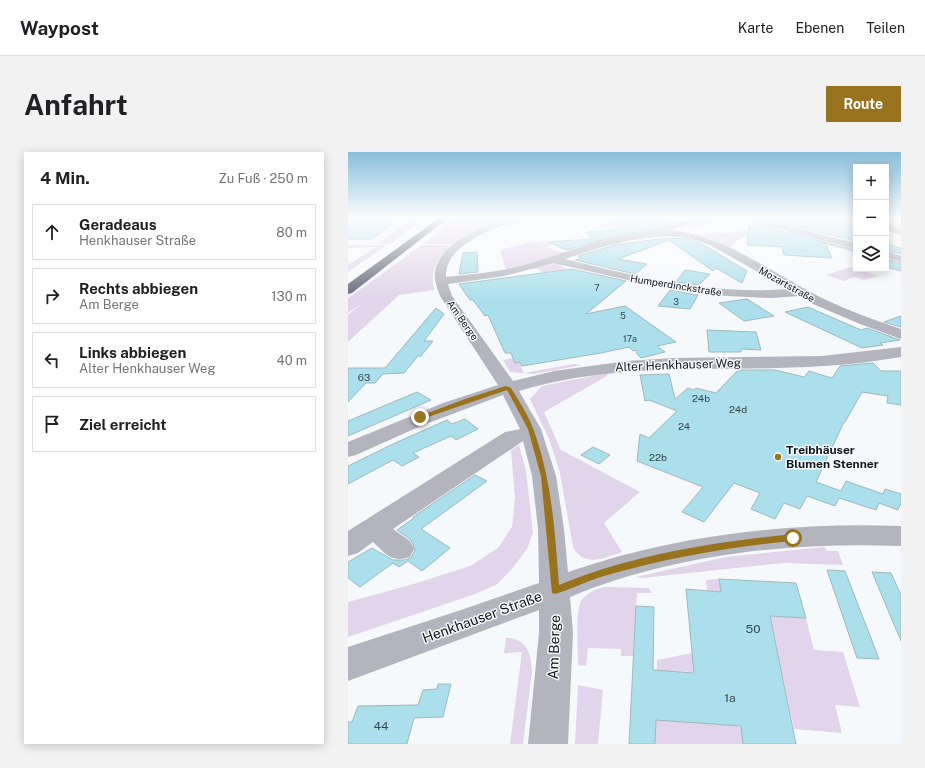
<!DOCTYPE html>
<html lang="de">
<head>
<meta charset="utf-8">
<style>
	:root { --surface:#fff; --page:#f2f2f2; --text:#202124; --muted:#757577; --line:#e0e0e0; --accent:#98721d }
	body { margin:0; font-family:"Public Sans",sans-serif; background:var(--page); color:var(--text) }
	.controls { position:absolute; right:12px; top:12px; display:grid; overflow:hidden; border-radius:0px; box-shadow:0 2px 10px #0003 }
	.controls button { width:36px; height:36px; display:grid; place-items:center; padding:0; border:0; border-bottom:1px solid var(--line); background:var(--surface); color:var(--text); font:20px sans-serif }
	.stop { position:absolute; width:12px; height:12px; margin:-9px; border:3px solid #98721d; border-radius:50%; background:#fff }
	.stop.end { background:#98721d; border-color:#fff; box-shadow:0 1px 4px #0008 }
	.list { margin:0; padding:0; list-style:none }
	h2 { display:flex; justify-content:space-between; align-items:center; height:52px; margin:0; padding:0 16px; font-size:17px }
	h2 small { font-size:13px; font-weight:400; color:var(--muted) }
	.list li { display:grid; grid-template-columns:26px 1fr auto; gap:12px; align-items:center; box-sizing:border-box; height:56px; margin:0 8px 8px; padding:0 8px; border:1px solid var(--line); border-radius:0px }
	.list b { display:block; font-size:15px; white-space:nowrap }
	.list p { margin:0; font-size:13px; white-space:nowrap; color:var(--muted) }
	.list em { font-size:13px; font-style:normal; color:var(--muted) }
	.icon { flex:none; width:22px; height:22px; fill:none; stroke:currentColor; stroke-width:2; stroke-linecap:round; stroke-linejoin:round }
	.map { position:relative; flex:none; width:553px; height:592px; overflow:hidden; border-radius:0px }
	header { display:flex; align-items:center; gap:24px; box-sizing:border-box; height:56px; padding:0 20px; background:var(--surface); border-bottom:1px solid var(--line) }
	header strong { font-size:19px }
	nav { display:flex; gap:22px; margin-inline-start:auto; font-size:14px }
	.intro { display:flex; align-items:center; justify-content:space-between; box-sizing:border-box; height:96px; padding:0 24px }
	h1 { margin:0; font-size:28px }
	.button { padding:10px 18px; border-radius:0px; background:var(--accent); color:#fff; font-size:14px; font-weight:700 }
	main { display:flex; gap:24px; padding:0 24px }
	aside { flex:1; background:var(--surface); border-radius:0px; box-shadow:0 2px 10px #0003 }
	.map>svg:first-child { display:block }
	.green { fill:#e2d4ea }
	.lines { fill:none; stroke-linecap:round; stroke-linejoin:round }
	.stream { fill:#9acec4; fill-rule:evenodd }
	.building { fill:#abdfec; stroke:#a0b8bd }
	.minor { fill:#b3b4bd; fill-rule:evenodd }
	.highway { fill:#646678; fill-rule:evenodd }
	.route { fill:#98721d }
	.poi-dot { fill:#98721d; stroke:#f6f9fc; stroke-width:1.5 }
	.labels { text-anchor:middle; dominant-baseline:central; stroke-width:3; stroke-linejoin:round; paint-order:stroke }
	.far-number-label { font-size:9px; fill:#384950 }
	.far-street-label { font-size:10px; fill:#11171c; stroke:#f6f9fc }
	.number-label { font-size:10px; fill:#384950 }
	.street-label { font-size:12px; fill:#11171c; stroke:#f6f9fc }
	.poi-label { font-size:12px; font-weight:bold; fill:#11171c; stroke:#f6f9fc; text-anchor:start }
	.near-number-label { font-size:12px; fill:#384950 }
	.near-street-label { font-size:14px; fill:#11171c; stroke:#f6f9fc }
</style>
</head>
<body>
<header>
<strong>Waypost</strong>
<nav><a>Karte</a><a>Ebenen</a><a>Teilen</a></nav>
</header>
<div class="intro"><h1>Anfahrt</h1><a class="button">Route</a></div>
<main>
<aside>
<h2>4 Min.<small>Zu Fuß · 250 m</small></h2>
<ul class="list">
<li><svg class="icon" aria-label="ahead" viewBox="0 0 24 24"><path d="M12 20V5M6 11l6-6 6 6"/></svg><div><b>Geradeaus</b><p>Henkhauser Straße</p></div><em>80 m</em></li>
<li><svg class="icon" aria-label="right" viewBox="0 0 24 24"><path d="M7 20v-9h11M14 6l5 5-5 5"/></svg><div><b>Rechts abbiegen</b><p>Am Berge</p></div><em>130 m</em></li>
<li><svg class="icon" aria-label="left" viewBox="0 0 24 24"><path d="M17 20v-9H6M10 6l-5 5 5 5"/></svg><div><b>Links abbiegen</b><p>Alter Henkhauser Weg</p></div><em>40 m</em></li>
<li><svg class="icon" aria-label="arrive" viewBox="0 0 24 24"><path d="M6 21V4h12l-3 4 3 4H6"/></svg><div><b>Ziel erreicht</b></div></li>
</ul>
</aside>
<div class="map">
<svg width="553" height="592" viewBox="0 0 553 592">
	<rect width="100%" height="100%" fill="#f6f9fc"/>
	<path class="green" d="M64 66H76L42 92H30Z
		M106 66H166L129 78 106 92H76Z
		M271 66 323 67C313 81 294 74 279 74L281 76 289 75 301 79 296 80 298 79H277L285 81H291L285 82 249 74 271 68Z
		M359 66C369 66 378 69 388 67L385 66H393L391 70 380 69H363L360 74H348L346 78 340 77V75H329L324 79 314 78 322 73Z
		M413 71 437 76 401 82 388 89 382 97 364 87 350 83 368 80 373 81H382L410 76 414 75Z
		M196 89 206 92 198 95 217 101 158 118 152 98 183 90 187 91Z
		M0 93H39L0 120V113L28 95 0 96Z
		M74 93H99L101 96C88 106 82 121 86 138L51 143 0 190V163L16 150 0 161V146Z
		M208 111 214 112 213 114 218 117 195 121 190 117H182Z
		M502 115 531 124 516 128 507 125 496 129 478 123Z
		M165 206 167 211 172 210 174 214 173 215 176 221 226 212 234 213 186 222 162 220 155 208Z
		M259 221V224L196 260 213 298 292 340 256 371 274 400C257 406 236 416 225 395L212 321 201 287 182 247 194 234Z
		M171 293 178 319 185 381 179 397 163 418 148 433 127 442 0 485V450L69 431 122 414 150 396 164 375 167 346 163 298Z
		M476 395 479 399H490L495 413 435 411 295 426 287 425 378 405Z
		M371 427 374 449 390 523 326 519 323 569 393 574 395 592H307L309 508 344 501 364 502 358 428Z
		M257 435 301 436 304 441H289L285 504H273V497L240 496 238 514 230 513C230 499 227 460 233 449 238 441 248 437 257 435Z
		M422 464 458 466 466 498 495 500 512 555 487 553 494 581 446 577Z
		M158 486C179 485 184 504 184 520L175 592H162L174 500 156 501Z
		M230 533 255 538 250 592H227Z"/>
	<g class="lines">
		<path class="stream" d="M538 68 553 73V75L538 70Z"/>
	</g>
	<path class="building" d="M0 66H53L24 87H0Z
		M268 66H308L318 71 314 72 313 75 314 77 280 81 218 98 200 90 244 87 238 80 283 77Z
		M413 66H501V72H508V89Z
		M401 71 508 98V100L477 91 484 106 436 103 434 95 399 93Z
		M318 86 340 87 354 92 399 119 394 131 368 116 365 119 321 88 270 107 299 112 287 122 227 108 234 106 230 104 267 93Z
		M538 92 553 96V102L538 98Z
		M129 100 130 120 111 122 115 101Z
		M538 107 553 111V119L538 115Z
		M224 117 278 129 238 162 277 154 328 190 309 194 317 200 293 206 289 202 288 198 285 199 281 195 253 201 174 214 172 210 167 211 163 201H157L140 163 137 164 125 148H122L111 132Z
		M337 118 362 122 351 133 328 130Z
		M322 138 343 142 350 143 342 157 310 154Z
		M399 147 426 164 396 169 371 151Z
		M460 155 513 178 519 176 552 188 532 191 535 193 514 196 437 160Z
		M88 156 96 162 76 189H85L73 204H70L56 221 35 222 27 231H18L0 250V216H37Z
		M553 164V175L536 170Z
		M359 178 408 180 413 198 393 197V200H361Z
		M525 211 533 219H553V253L539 251 540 244 514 240 497 270H496L468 330 493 339 498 329 535 342 537 337 553 342V351L550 358 531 351 528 358 491 346 487 354 459 344 452 357 436 351 427 367 403 357 412 341 386 331 356 370 334 360 355 335 289 309 292 282 301 286 329 259 301 248 297 249 292 223 321 222 327 247 340 236 346 238 348 236 368 241 390 218H427L456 225 461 219 484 226 492 214Z
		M69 240 83 248 0 284V269Z
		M117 267 130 277 108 288 103 284 65 301 71 305 54 314 45 308 0 332V314L47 291 99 268 104 272Z
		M245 295 262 303 251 312 233 303Z
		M127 323 139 329 73 377 102 396 74 419 60 409 51 415 45 411 12 435 0 426V410L24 396 34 402H35L45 408H56L63 406 67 398 63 388 49 378 66 366 65 365Z
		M479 418 497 419 531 507 509 506Z
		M524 420 543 421 553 443V489Z
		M371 427 448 431 458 466 422 464 448 592H395L393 574 308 568 307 592H281L288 454 306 455 305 518 346 521 338 437 373 440Z
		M90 532H103L95 565 66 566 59 592H0V570H4L10 554 70 553 75 538 89 537Z"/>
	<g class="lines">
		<path class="minor" d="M165 66H177C172 71 161 72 154 74 132 82 97 97 98 125 124 122 151 120 176 113 222 100 268 79 317 78 368 78 428 123 474 146 499 158 526 168 553 177V187L512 172 465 152 452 144 423 146 360 143 297 132 206 111 156 124 100 132 104 144 165 229 206 219 279 209 325 206 474 204 553 195V205C527 209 501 213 475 214 372 221 271 209 171 239L193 277 208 324 216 377 220 420C327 383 440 370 553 374V394C442 390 326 402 222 445L225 481 220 592H180L191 481V458L0 529V495L116 457 191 431 190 377 184 324 175 289 45 377 62 389 66 397 62 405C43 411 38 402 25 390L10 401 0 404V379L157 280 172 277 155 243 75 273 8 303 0 305V290L95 251 150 233 92 144C89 136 86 128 87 120 91 89 140 72 165 66ZM318 84 340 86 362 93 440 137C364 143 290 125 217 107 251 95 283 86 318 84Z
			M348 66H361L360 68 318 78 314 75 315 73Z
			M395 66H408L508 91V97L396 68Z
			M538 72 553 77V83L538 78Z
			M538 99 553 104V110L538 105Z"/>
		<path class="highway" d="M91 66H100L4 141 0 142V132Z"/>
	</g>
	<linearGradient id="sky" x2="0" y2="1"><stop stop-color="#89beda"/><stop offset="0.44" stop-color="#fbfcfe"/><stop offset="1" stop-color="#fbfcfe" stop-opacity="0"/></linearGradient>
	<rect width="553" height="149" fill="url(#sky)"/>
	<path class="route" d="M158 234 163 236C171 249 181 264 186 279 204 329 207 380 211 433 285 402 367 390 445 382L449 386 445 389C381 395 318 406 256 424 239 429 224 437 207 442L204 441 193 324 180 277 159 238 74 267 69 265 120 246Z"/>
	<circle class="poi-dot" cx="430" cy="305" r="4"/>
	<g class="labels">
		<g class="far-number-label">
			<text x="249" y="135">7</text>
			<text x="328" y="149">3</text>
			<text x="275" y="163">5</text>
			<text x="282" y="186">17a</text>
		</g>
		<g class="far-street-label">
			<text transform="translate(439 132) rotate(29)">Mozartstraße</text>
			<text transform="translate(328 133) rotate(9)">Humperdinckstraße</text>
			<text transform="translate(115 168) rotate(55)">Am Berge</text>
		</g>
		<g class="number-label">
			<text x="16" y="225">63</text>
			<text x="353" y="246">24b</text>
			<text x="390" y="257">24d</text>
			<text x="336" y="274">24</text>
			<text x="310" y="305">22b</text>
		</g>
		<g class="street-label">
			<text transform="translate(330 213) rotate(-2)">Alter Henkhauser Weg</text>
		</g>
		<g class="poi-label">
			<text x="438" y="298">Treibhäuser<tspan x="438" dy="14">Blumen Stenner</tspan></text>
		</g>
		<g class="near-number-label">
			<text x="405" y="477">50</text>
			<text x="382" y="546">1a</text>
			<text x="33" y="574">44</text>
		</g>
		<g class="near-street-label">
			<text transform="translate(134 465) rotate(-20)">Henkhauser Straße</text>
			<text transform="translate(206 495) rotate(-88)">Am Berge</text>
		</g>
	</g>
</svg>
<div class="controls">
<button>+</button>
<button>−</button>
<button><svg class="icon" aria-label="layers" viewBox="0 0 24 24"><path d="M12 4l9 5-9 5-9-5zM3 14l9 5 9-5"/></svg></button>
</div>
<div class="stop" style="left:445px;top:386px"></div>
<div class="stop end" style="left:72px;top:265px"></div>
</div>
</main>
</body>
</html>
